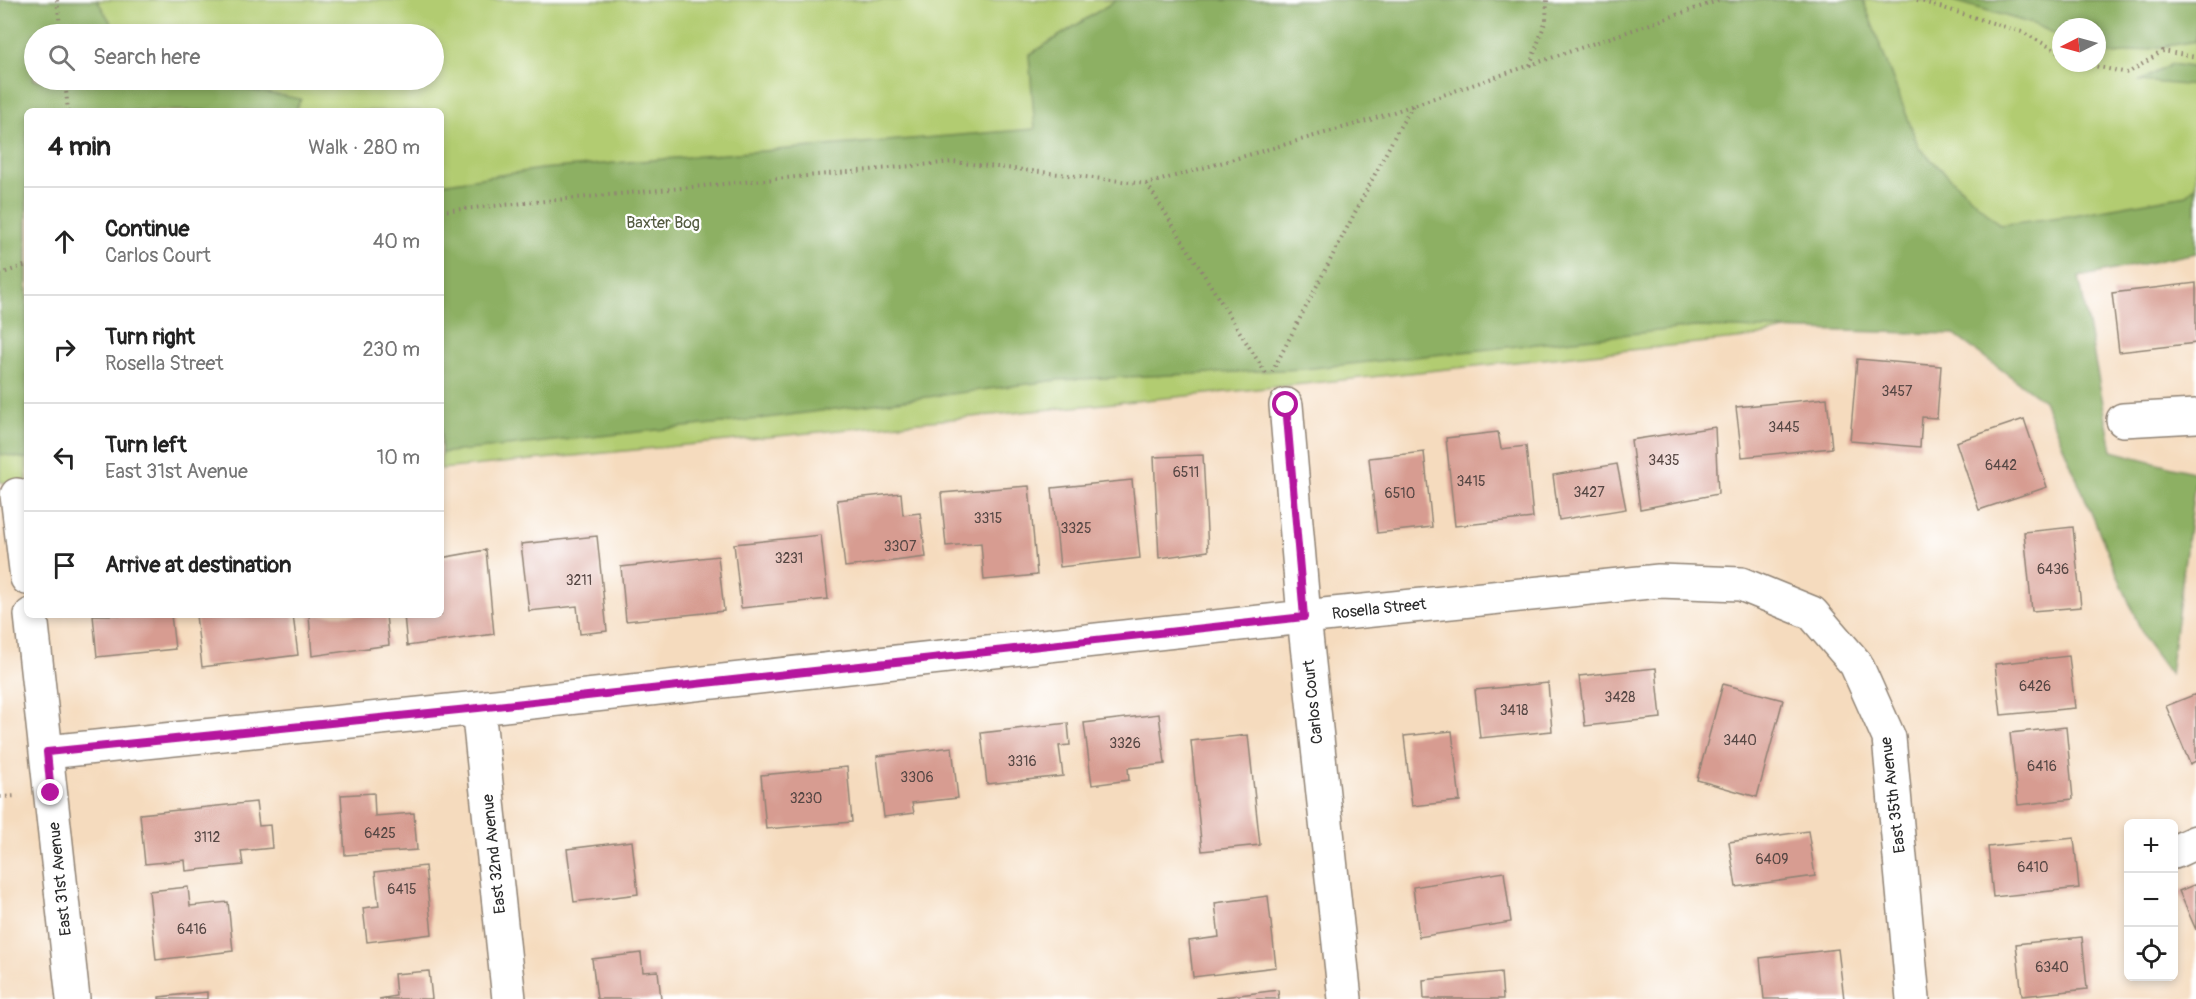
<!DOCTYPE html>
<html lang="en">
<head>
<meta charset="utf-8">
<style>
	:root { --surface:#fff; --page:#f6f6f6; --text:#222; --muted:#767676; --line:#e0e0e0 }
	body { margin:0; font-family:Pangolin,sans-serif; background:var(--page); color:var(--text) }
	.controls { position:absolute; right:18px; bottom:18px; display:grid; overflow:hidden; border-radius:9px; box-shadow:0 3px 9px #0003 }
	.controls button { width:54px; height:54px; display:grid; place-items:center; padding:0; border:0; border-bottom:2px solid var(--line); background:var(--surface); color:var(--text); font:30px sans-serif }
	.compass { position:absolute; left:2052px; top:18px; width:54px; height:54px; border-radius:50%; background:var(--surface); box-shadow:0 3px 9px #0003; rotate:264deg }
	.stop { position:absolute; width:18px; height:18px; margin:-14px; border:4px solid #b5179e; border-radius:50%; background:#fff }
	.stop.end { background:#b5179e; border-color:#fff; box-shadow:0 2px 6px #0008 }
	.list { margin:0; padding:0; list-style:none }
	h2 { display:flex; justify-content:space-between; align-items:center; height:78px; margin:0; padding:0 24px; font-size:26px }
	h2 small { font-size:20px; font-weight:400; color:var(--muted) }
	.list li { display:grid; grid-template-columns:39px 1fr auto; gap:18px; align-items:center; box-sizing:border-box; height:108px; padding:0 24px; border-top:2px solid var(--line) }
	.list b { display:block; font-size:22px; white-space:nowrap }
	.list p { margin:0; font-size:20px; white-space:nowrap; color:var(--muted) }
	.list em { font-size:20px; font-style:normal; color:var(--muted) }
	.icon { flex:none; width:33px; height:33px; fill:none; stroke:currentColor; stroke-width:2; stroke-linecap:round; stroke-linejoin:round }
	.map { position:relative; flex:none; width:2196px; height:999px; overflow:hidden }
	.search { position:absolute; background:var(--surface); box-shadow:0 3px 9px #0003; left:24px; top:24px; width:420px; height:66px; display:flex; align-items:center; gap:15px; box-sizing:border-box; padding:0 21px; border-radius:33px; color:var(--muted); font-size:22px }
	.panel { position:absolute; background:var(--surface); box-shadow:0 3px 9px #0003; left:24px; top:108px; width:420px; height:510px; border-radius:9px }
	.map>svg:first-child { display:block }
	.green { fill:#b2cc71; stroke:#6e7c4e; stroke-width:1.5; fill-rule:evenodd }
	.forest { fill:#8db063; stroke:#5c6e47; stroke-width:1.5 }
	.building { fill:#d79c91 }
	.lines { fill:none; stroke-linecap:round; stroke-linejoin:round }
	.minor-casing { stroke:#908374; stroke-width:36 }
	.path { stroke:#908374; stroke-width:4; stroke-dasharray:1.5 4.5; stroke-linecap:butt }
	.minor { stroke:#fff; stroke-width:33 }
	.route { stroke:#b5179e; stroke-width:8 }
	.labels { text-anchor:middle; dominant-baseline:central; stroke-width:4.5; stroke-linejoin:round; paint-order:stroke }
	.number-label { font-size:14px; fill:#564744 }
	.park-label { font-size:16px; fill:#545b40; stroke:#fff }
	.street-label { font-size:16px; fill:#2b2b2b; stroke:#fff }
</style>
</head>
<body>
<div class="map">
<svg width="2196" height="999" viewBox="0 0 2196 999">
	<rect width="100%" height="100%" fill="#fff"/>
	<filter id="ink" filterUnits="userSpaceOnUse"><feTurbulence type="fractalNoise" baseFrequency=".0167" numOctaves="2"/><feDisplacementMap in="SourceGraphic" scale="12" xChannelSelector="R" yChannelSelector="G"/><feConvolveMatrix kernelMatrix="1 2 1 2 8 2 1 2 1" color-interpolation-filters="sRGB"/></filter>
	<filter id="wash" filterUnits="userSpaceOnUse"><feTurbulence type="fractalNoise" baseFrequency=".008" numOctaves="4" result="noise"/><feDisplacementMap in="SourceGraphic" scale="24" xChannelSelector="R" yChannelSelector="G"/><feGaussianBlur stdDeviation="1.35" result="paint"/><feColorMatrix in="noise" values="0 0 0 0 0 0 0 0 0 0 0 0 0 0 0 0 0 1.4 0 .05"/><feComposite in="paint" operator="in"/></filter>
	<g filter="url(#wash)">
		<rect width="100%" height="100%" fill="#f5dbbe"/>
		<path class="green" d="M0 0H2196V230L2001 280 1755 337 1237 391 441 469V111H27V485L0 482ZM2061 27H2097V63H2061ZM34 34H434V80H34Z"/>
		<path class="forest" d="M0 0H97L118 34H34V80H192L301 99 295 111H27V459L0 454Z
			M1116 0H1863L1919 148 2000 225 2068 216 2186 195 2196 186V253L2079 277 2112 451 2196 473 2170 674 2145 640 2044 401 1953 334 1695 327 1304 369 1058 380 759 419 441 453V184L541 169 1035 129 1029 55Z
			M1951 0H2196V41L2126 53 2099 55H2097V27H2061V37L2036 25Z
			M2172 64 2196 68V86L2140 81Z"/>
		<g id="blocks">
			<path class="building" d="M2196 283V343L2119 352 2112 293Z
				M1857 359 1941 366 1937 418 1922 417 1920 447 1850 441Z
				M1827 398 1832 448 1742 457 1736 407Z
				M2024 419 2047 487 1979 510 1956 442Z
				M1715 427 1718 494 1640 509 1631 440Z
				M1498 432 1501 449 1526 446 1533 518 1455 526 1446 438Z
				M1424 452 1432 527 1377 533 1369 458Z
				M1203 455 1208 551 1159 558 1154 457Z
				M1617 464 1626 509 1559 520 1553 475Z
				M1132 480 1140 558 1060 567 1052 488Z
				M1029 486 1037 575 984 580 981 543 946 546 941 493Z
				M901 493 903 515 920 513 926 557 845 567 837 500Z
				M2073 527 2081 607 2032 611 2024 532Z
				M821 535 828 599 741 608 734 544Z
				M597 536 607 631 580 634 577 606 529 611 521 544Z
				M486 550 494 634 407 646 404 615H441V558Z
				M718 556 724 611 626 621 621 567Z
				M93 615H171L175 649 97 657Z
				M196 615H293L298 655 202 667Z
				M309 615H386L389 645 312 656Z
				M2069 656 2075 708 2001 715 1995 664Z
				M1656 668 1661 718 1585 726 1579 676Z
				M1548 683 1552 731 1480 738 1475 690Z
				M1723 684 1783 700 1757 797 1697 780Z
				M2196 694V761L2190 764 2166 706Z
				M1159 714 1165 764 1128 768 1129 780 1092 785 1084 723Z
				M1068 723 1070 745 1059 746 1063 776 987 784 981 733Z
				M2066 727 2073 799 2018 805 2010 733Z
				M1452 731 1460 801 1412 806 1404 736Z
				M1248 735 1260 845 1202 851 1191 741Z
				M952 747 958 798 912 803 914 813 884 817 877 756Z
				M847 767 852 822 766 829 761 775Z
				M374 793 375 816 414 813 417 850 345 855 341 795Z
				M256 802 259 826 270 825 272 848 241 851 243 865 186 871 185 860 145 864 140 814Z
				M1808 831 1815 876 1736 887 1729 842Z
				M2074 838 2079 888 1993 897 1988 847Z
				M632 841 638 894 574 902 567 849Z
				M425 866 432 934 367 942 363 908 379 906 375 872Z
				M1504 872 1511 922 1419 937 1413 887Z
				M2196 884V930L2179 891Z
				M188 887 190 906 228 902 233 951 156 960 149 891Z
				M1268 896 1276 967 1193 977 1189 941 1219 937 1215 903Z
				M2082 937 2087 989 2022 996 2016 944Z
				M1838 949 1844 999H1764L1760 958Z
				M641 953 643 972 658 971 661 999H597L592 959Z
				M429 971 432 999H379L396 996 394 974Z
				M1501 972 1503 999H1424L1423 980Z
				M1278 990 1279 999H1216V998Z
				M207 992V999H159V997Z"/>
		</g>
	</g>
	<g filter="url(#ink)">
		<use href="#blocks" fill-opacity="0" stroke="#908374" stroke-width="1.5"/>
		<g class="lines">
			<g class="minor-casing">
				<path id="minor" d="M1286 405 1304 617 1345 999
					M2123 420 2196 416
					M17 495 27 578
					M31 615 73 999
					M478 708 509 999
					M47 752 478 708 1304 617 1659 581 1741 584 1812 613 1856 664 1889 738 1913 999
					M2174 852 2196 842"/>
			</g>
			<path class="path" d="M57 0 61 34
				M1917 0 2022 32 2061 53
				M2079 63 2128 73 2163 51 2196 57
				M1530 65 1546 20 1547 0
				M65 80 68 111
				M1147 184 1268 377
				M441 211 953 162 1147 184 1370 120 1720 0
				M0 274 27 265
				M1272 372 1399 128 1413 106
				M0 797 18 796"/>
			<use href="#minor" class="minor"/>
		</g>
	</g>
	<g class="lines" filter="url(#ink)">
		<path class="route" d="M51 793 47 752 478 708 1304 617 1286 405"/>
	</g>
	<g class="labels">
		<g class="number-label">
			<text x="1897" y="391">3457</text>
			<text x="1784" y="427">3445</text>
			<text x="1664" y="460">3435</text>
			<text x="2001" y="465">6442</text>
			<text x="1186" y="472">6511</text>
			<text x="1471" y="481">3415</text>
			<text x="1589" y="492">3427</text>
			<text x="1400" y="493">6510</text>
			<text x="988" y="518">3315</text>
			<text x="1076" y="528">3325</text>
			<text x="900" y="546">3307</text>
			<text x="789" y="558">3231</text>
			<text x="2053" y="569">6436</text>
			<text x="579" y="580">3211</text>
			<text x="2035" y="686">6426</text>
			<text x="1620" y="697">3428</text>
			<text x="1514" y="710">3418</text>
			<text x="1740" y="740">3440</text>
			<text x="1125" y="743">3326</text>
			<text x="1022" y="761">3316</text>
			<text x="2042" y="766">6416</text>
			<text x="917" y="777">3306</text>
			<text x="806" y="798">3230</text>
			<text x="380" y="833">6425</text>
			<text x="207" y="837">3112</text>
			<text x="1772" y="859">6409</text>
			<text x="2033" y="867">6410</text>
			<text x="402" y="889">6415</text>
			<text x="192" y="929">6416</text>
			<text x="2052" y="967">6340</text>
		</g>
		<g class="park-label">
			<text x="663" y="223">Baxter Bog</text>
		</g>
		<g class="street-label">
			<text transform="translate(1379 609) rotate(-6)">Rosella Street</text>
			<text transform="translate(1313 702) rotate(-96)">Carlos Court</text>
			<text transform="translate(1893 795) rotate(-97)">East 35th Avenue</text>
			<text transform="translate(494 854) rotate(-96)">East 32nd Avenue</text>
			<text transform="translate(60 879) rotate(-96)">East 31st Avenue</text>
		</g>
	</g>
</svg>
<div class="controls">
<button>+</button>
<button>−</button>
<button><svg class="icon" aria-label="locate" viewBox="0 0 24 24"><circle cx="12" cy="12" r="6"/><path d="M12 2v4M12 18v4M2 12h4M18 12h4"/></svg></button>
</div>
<svg class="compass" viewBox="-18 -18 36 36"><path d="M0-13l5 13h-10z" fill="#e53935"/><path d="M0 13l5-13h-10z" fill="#767676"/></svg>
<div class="stop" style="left:1286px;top:405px"></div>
<div class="stop end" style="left:51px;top:793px"></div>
<div class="search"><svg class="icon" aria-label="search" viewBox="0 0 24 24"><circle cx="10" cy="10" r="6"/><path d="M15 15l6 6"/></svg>Search here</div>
<section class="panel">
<h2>4 min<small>Walk · 280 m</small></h2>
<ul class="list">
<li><svg class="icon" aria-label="ahead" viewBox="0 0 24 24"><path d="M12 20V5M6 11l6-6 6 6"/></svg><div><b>Continue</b><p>Carlos Court</p></div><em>40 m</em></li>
<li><svg class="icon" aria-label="right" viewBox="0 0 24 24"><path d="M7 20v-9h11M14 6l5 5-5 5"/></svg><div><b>Turn right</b><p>Rosella Street</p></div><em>230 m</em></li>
<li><svg class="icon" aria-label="left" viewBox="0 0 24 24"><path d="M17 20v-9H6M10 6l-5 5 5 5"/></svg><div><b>Turn left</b><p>East 31st Avenue</p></div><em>10 m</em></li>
<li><svg class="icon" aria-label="arrive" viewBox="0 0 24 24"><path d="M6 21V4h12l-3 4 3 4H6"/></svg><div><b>Arrive at destination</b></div></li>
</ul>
</section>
</div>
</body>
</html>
